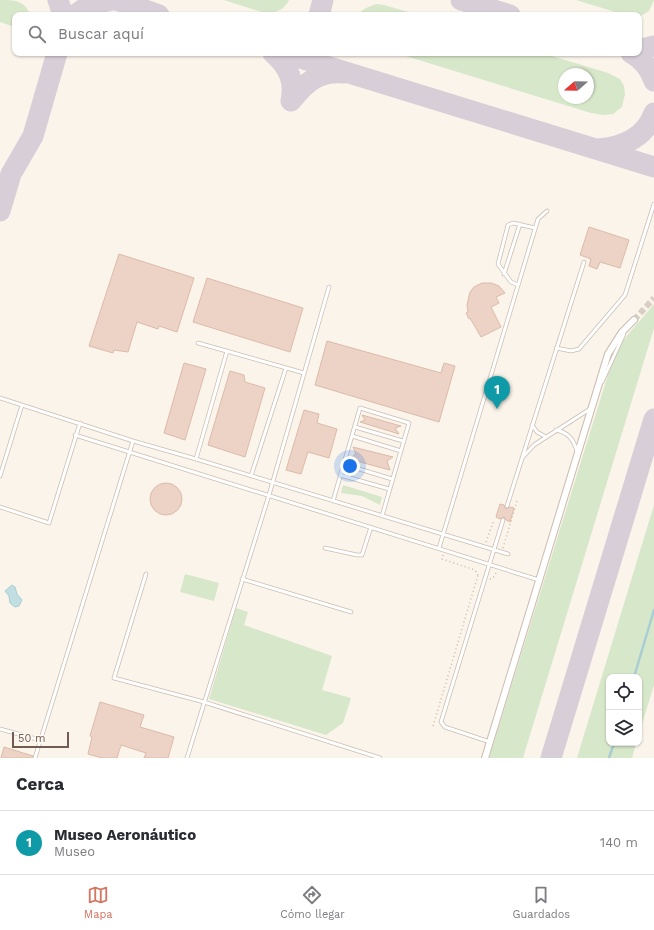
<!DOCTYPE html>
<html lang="es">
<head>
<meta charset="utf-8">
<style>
	:root { --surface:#fff; --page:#f2f2f3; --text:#2b2b33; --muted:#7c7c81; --line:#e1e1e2; --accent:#d5745f }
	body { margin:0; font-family:"Work Sans",sans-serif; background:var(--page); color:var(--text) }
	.controls { position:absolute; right:12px; bottom:12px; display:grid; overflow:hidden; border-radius:8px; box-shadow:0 1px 3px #0004 }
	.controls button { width:36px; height:36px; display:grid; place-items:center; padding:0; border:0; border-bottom:1px solid var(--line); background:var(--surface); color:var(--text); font:20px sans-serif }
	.compass { position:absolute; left:558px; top:68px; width:36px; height:36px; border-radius:50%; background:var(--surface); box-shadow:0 1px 3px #0004; rotate:250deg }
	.scale { position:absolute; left:12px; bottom:10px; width:57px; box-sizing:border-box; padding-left:4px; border:2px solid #725b50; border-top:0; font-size:11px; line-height:14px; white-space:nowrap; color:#725b50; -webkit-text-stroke:3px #fdf8f1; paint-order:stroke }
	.you { position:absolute; left:350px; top:466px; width:14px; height:14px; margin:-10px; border:3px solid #fff; border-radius:50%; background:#1a73e8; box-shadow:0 0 0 6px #1a73e833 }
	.badge { display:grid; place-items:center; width:26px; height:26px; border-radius:50%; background:var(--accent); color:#fff; font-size:13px; font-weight:700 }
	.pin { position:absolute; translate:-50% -33px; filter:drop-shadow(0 1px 2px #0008) }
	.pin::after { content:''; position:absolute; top:21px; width:14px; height:12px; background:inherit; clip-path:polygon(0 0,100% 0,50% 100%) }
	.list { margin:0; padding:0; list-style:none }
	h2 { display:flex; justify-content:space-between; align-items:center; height:52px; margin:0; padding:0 16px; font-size:17px }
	h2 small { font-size:13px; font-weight:400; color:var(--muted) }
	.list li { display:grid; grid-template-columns:26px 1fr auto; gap:12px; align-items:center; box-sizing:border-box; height:64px; padding:0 16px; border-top:1px solid var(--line) }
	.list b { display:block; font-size:15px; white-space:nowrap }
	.list p { margin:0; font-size:13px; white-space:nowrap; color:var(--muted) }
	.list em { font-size:13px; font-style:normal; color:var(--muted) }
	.icon { flex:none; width:22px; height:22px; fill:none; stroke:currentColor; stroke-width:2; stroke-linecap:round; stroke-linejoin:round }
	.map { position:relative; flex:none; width:654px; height:758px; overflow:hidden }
	.search { position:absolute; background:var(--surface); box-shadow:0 1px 3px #0004; left:12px; right:12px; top:12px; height:44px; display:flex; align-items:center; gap:10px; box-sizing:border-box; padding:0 14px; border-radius:8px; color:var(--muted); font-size:15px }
	.sheet { height:116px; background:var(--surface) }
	nav { display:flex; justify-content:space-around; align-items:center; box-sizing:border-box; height:56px; border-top:1px solid var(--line); background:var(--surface); font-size:11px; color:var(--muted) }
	nav a { display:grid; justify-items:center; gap:2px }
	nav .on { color:var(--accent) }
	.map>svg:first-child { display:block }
	.green { fill:#d7e7ca; fill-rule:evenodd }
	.water { fill:#c1dfe2; stroke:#a8ced3 }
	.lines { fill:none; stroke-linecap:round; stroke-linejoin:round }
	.stream { stroke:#a8ced3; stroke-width:2.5 }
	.taxiway { stroke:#d8ced7; stroke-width:21 }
	.building { fill:#edd3c5; stroke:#ddbaa8 }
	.street-tunnel { stroke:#d8cec4; stroke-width:6; stroke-dasharray:6 3; stroke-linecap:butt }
	.lane-casing { stroke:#ccbcb1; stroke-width:4.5 }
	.street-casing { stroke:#ccbcb1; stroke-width:8 }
	.path { stroke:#d2b7a8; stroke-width:1.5; stroke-dasharray:1 3; stroke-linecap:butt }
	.lane { stroke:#fff; stroke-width:3 }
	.street { stroke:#fff; stroke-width:6 }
</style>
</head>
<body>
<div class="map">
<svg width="654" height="758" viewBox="0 0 654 758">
	<rect width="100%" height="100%" fill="#faf4ea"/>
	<path class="green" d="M0 0C14 0 25 0 30 15H15V27L0 22Z
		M224 0H289C284 10 276 13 265 13Z
		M576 0H654L649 11 639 17V15H625Z
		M376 4 384 5 418 15H358L364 9Z
		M396 53H542L608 73 620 79 624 86 625 94 622 107 613 114 603 115 591 113ZM564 74H588V98H564Z
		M654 304V328L523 758H489L615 352C627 334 641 320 654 304Z
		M343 485 382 497 380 505 362 496 341 493Z
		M654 505V685L639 734V677H609V743H636L632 758H577Z
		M185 574 219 583 214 601 180 592Z
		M236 608 248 612 244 625 332 656 322 690 351 698 343 723 326 735 209 699Z"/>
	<path class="water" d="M12 585 15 587 17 594 22 600 19 606 15 607 10 603 9 596 5 591Z"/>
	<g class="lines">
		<path class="stream" d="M634 677 654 610
			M609 758 614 743"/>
		<path class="taxiway" d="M58 0 63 15
			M117 0 159 15
			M461 0 510 15
			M75 15 89 5 112 0
			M319 15 323 0
			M639 50 654 46
			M273 53C289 67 295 81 291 101
			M284 53 654 167
			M631 53C643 59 650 69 654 81
			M291 101C306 82 318 71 344 73
			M598 149C623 147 645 138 654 113
			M0 211 11 174 33 136 57 53
			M551 758 654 419"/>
	</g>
	<path class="building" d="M589 227 629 240 620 268 600 262 597 269 589 266 591 259 580 255Z
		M119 254 194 278 177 332 159 326 158 329 137 322 128 352 114 350 113 353 89 346Z
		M207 278 303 308 290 352 193 322Z
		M482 283H491L499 286 505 293 496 297 499 303 491 307 501 327 481 337 470 318 469 319 466 313 468 312 467 305 470 292 474 287Z
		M327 341 441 373 444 363 455 366 439 422 315 385Z
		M184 363 206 369 185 440 164 433Z
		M230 371 244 375 245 382 265 388 245 457 208 445Z
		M304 410 319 414 317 423 337 429 329 458 308 452 301 474 286 470Z
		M362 415 401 426 395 428 399 434 360 422 365 420Z
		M353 447 393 457 387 461 390 470 349 459 356 454Z
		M150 499a16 16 0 1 1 32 0a16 16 0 1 1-32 0Z
		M500 504 504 505 506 509 510 507 514 508 510 522 506 520 504 517 500 519 496 517Z
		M100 702 144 715 140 727 174 737 168 758H144L146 753 121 745 117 758H102L88 754 92 737 90 736Z
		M4 747 33 756 32 758H1Z"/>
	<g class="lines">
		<path class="street-tunnel" d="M634 320 654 298"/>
		<g class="lane-casing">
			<path id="lane" d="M504 274 520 224
				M518 285 511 282 498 264 508 225 513 223 535 228
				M198 343 304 373
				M556 348 571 351 579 349 625 295 654 204
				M602 382 624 334
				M0 398 133 441 196 459 508 554
				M532 425 537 432 546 437
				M355 427 403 441
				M556 430C569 433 573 439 577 451
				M75 435 539 580
				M352 436 401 451
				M522 458 534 445 590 409
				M196 459 227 351
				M343 464 392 479
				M340 475 389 489
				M0 476 22 405
				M251 476 286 368
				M333 501 360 408 409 423 382 516
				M507 506 584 262
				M0 507 49 523 80 423
				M325 548 357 555H362L371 527
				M439 548 538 219 547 211
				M146 574 114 678 204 702 380 758
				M242 579 351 612
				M0 729 40 740
				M490 742 445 727 441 722 503 520
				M35 758 133 441
				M187 758 269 495 329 287"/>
		</g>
		<g class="street-casing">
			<path id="street" d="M485 758 608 354 622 332 634 320"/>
		</g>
		<path class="path" d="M486 542 494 520
			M503 548 517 501
			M443 555 442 559 475 570 478 575
			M490 579 493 578 496 573
			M433 726 478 575 480 576"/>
		<use href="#lane" class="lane"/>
		<use href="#street" class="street"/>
	</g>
</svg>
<div class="controls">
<button><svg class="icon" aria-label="locate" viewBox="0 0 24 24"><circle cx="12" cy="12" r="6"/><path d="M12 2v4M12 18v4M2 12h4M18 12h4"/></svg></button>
<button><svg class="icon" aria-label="layers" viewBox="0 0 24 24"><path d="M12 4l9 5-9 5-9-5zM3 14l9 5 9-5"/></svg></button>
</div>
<svg class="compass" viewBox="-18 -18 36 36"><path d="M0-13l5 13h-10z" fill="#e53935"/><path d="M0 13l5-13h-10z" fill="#7c7c81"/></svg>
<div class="scale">50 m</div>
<div class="you"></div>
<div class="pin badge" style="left:497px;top:409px;background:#0f9aa8">1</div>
<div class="search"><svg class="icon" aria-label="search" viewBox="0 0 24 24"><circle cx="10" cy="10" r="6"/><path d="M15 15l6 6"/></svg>Buscar aquí</div>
</div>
<section class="sheet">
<h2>Cerca<small></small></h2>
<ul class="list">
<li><span class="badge" style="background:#0f9aa8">1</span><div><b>Museo Aeronáutico</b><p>Museo</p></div><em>140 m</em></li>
</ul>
</section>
<nav>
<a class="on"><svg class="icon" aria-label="map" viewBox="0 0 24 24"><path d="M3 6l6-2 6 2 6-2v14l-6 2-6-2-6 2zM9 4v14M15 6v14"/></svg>Mapa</a>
<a><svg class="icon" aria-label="directions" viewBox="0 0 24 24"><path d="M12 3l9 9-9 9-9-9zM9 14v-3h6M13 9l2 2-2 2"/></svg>Cómo llegar</a>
<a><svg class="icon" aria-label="saved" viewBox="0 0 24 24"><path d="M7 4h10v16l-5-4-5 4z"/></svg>Guardados</a>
</nav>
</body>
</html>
